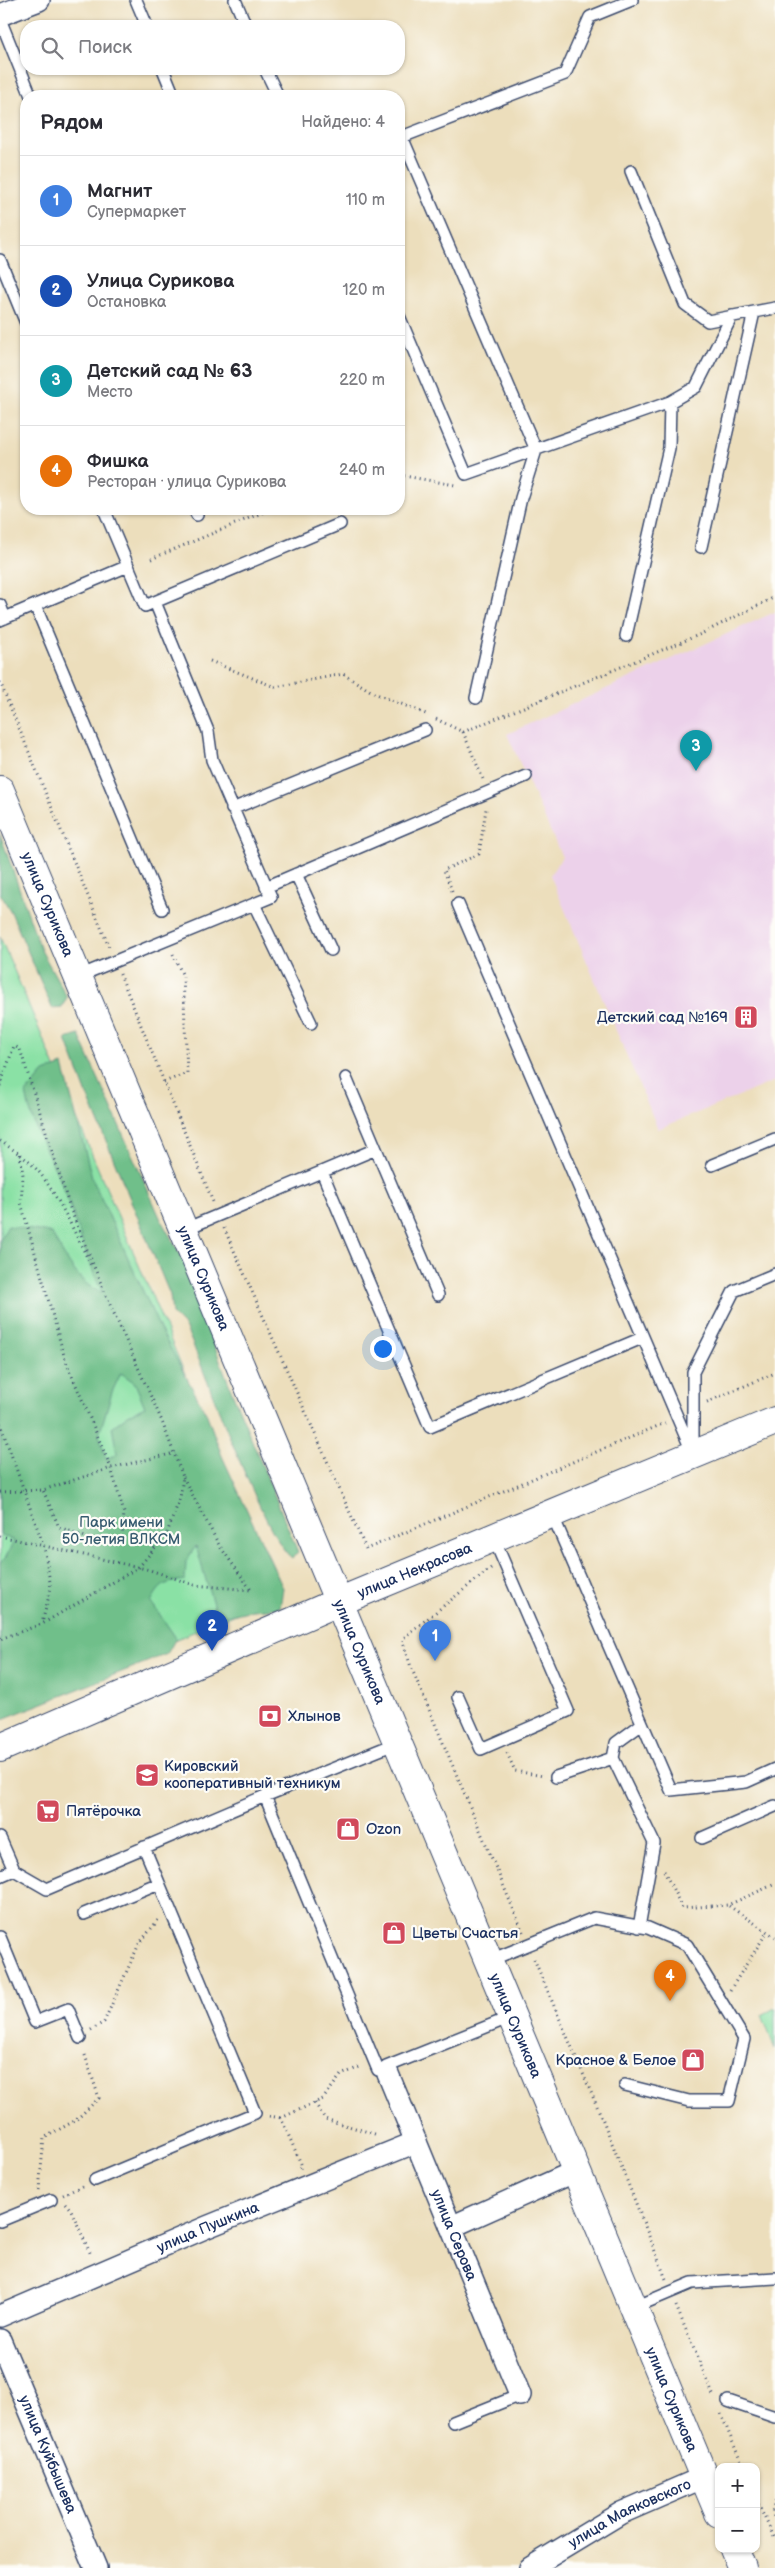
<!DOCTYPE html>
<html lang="ru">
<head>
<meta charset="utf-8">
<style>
	:root { --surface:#fff; --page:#f7f7f7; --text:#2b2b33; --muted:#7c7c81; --line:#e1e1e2; --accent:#b45309 }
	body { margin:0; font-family:"Balsamiq Sans",sans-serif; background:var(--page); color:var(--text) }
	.controls { position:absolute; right:15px; bottom:15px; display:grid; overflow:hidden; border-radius:10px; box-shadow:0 1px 4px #0004 }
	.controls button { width:45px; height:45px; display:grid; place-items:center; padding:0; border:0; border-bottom:1px solid var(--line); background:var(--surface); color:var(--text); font:25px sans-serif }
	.you { position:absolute; left:382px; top:1348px; width:18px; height:18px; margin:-12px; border:4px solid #fff; border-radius:50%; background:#1a73e8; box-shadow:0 0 0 8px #1a73e833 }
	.badge { display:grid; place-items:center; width:32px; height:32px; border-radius:50%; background:var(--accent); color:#fff; font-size:16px; font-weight:700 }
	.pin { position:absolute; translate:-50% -41px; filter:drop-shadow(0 1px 2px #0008) }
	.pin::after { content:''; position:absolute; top:26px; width:18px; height:15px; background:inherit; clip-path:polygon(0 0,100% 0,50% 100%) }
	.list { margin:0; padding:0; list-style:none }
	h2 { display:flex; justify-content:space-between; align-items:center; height:65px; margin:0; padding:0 20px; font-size:21px }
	h2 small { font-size:16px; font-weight:400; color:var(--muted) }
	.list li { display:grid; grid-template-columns:32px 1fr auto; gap:15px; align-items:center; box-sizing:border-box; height:90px; padding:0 20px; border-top:1px solid var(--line) }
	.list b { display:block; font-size:19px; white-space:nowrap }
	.list p { margin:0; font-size:16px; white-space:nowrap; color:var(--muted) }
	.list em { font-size:16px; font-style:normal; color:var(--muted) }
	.icon { flex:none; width:28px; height:28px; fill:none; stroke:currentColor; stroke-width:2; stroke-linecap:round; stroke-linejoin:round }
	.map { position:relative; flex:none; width:775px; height:2568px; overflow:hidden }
	.search { position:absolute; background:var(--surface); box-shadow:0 1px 4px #0004; left:20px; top:20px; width:385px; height:55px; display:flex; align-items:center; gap:12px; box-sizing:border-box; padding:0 18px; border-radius:20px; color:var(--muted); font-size:19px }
	.panel { position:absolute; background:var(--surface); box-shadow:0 1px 4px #0004; left:20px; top:90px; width:385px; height:425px; border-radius:20px }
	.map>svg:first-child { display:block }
	.built { fill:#ecd1ea }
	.green { fill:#8ae1a5; stroke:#528882 }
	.forest { fill:#6fbf8a; stroke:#457774; fill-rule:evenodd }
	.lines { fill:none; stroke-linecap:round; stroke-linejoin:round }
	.service-casing { stroke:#3a496c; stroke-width:14 }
	.minor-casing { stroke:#3a496c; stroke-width:24 }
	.tertiary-casing { stroke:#3a496c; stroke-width:30 }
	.path { stroke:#3a496c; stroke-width:3; stroke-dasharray:1 4; stroke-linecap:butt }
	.service { stroke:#fff; stroke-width:11 }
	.minor { stroke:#fff; stroke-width:21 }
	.tertiary { stroke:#fff; stroke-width:28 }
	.labels { text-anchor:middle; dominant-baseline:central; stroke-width:4.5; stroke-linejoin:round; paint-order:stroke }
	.street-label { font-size:15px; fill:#1b2f5e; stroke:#fdfcf7 }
	.poi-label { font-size:15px; fill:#1b2f5e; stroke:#fdfcf7; text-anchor:start }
	.park-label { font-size:15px; fill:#375c70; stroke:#fdfcf7 }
</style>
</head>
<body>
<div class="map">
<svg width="775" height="2568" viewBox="0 0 775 2568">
	<rect width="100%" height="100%" fill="#fdfcf7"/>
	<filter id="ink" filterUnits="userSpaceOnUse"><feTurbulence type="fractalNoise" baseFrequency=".02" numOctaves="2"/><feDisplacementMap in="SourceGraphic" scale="10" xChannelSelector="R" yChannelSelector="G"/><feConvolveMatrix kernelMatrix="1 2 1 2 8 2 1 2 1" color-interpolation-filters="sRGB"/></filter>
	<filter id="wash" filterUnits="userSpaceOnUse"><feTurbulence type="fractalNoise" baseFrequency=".0096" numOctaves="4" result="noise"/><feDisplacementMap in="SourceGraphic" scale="20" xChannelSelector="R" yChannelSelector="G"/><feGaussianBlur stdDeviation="1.12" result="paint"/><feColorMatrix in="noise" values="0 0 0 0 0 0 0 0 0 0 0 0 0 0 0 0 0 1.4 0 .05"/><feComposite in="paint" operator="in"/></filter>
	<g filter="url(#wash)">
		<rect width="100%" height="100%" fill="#ecdebc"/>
		<path class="built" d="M775 612V1081L658 1129 550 875 562 857 507 734Z"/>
		<path class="green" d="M0 937 279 1596 0 1713Z
			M775 2008V2049L762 2015Z"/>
		<path class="forest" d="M0 834 41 950 67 997 62 1007 52 1008 11 912 0 893Z
			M79 1035 162 1222 197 1283 203 1301 205 1321 234 1397 298 1552 292 1558C266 1540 207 1378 191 1340L185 1327 172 1314 170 1295 87 1095 66 1039Z
			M63 1065 92 1178 160 1329 207 1415 222 1456 283 1588 280 1608 253 1610 217 1618 196 1546 186 1561 185 1580C165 1583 161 1583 151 1602L176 1638 167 1654 0 1720V1563L6 1557 14 1541 0 1534V1240L8 1226 51 1233C63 1252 79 1287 102 1292 87 1261 79 1229 67 1197 54 1161 32 1132 26 1093L44 1072ZM121 1373 135 1383 145 1407 128 1415 112 1427 117 1454 106 1459 99 1435 112 1392Z"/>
	</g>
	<g filter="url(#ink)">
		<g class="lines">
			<g class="service-casing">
				<path id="service" d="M136 0 147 26
					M235 0 246 26
					M0 19 31 96
					M163 69 174 96
					M265 69 278 96
					M402 137 536 450 521 498 476 698
					M399 138 565 74 590 17 632 0
					M631 171 685 304 708 321 775 308
					M0 260 26 323
					M399 316 466 474 670 402 696 387 732 316
					M104 509 145 606 340 524
					M194 509 197 515
					M701 547 754 312
					M0 605 5 618
					M35 605 162 909
					M0 620 128 566
					M626 636 669 448 670 402
					M232 809 425 730
					M296 874 331 950
					M266 887 526 776
					M254 904 311 1023
					M458 904 693 1454
					M79 976 271 897 212 760 208 731 155 602
					M376 1149 438 1295
					M712 1165 775 1139
					M322 1172 430 1427 642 1338
					M183 1230 376 1149 346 1078
					M693 1450V1372L734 1291 775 1274
					M552 1514 671 1790 746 1782 775 1769
					M458 1697 481 1749 568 1711 494 1539
					M556 1777 613 1758
					M265 1796 378 2070
					M0 1838 14 1870 47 1889 265 1796 397 1743
					M702 1838 775 1806
					M0 1876 14 1870
					M84 1914 159 1883
					M639 1927 654 1843 613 1758 616 1743 642 1724
					M0 1937 35 2022 68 2009 80 2038
					M488 1961 594 1918 648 1928 687 1945 744 2039 729 2101H689L625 2085
					M386 2067 511 2017
					M95 2180 255 2113 144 1847
					M0 2221 51 2200
					M633 2308 692 2283 775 2278
					M728 2401 775 2417
					M453 2422 520 2395"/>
			</g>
			<g class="minor-casing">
				<g id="minor">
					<path d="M0 15 39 0"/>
					<path id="s1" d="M388 2074 520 2395"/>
					<path d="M451 2227 576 2171"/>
					<path id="s2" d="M0 2316 207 2227 416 2142"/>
					<path id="s3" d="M0 2340 96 2568"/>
					<path id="s4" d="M530 2568 621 2513 704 2477"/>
				</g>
			</g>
			<g class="tertiary-casing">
				<g id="tertiary">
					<path id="s5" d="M0 790 719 2513"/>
					<path id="s6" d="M0 1748 338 1602 775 1421"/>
					<path d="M734 2549 742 2568"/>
				</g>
			</g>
			<path class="path" d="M399 475 455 485
				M151 559 271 509
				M210 661 275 687 343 674 374 693 426 714
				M0 682 109 947
				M436 719 463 732 701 634 775 597
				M463 732 483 779
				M452 891 444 870 479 854 486 809
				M120 974 213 1202
				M164 1082 187 1073 183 976 173 954
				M0 1086 14 1046 20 1049 70 1208 104 1291 161 1419 183 1477 180 1498 167 1533 139 1567 42 1624 0 1639
				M0 1141C14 1150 28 1159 39 1172 61 1200 76 1236 92 1267
				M20 1154 23 1175 21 1203 65 1359 111 1468 124 1513 122 1537 98 1542 59 1527 43 1490
				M224 1228 366 1549 665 1423
				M707 1402 775 1373
				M0 1423 44 1547 51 1588 42 1623
				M183 1477 219 1545 251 1590
				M0 1492 43 1490 111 1468 175 1453
				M0 1536 150 1570 194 1585 251 1590
				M491 1568 402 1639 411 1667 523 1932
				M507 1753 515 1771 543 1776
				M664 1871 682 1908 728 1905 775 1884
				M729 1906 775 1937
				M534 1959 602 2118 666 2279
				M730 1990 767 1932
				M91 2030 104 2022 139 1944 158 1920
				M315 2103 325 2119 378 2135
				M269 2116 281 2118
				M300 2168 302 2166 281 2118 323 2099 341 2075 362 2066
				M39 2190 44 2138 76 2120 99 2098 84 2052
				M63 2195 82 2186
				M65 2203 71 2210 91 2255
				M676 2306 714 2397
				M721 2414 743 2467
				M756 2500 775 2539
				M775 2501 772 2513 775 2518"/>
			<use href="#service" class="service"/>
			<use href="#minor" class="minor"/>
			<use href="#tertiary" class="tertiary"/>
		</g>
	</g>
	<defs>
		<g id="building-square" transform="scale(1.25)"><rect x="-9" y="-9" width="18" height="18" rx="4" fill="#d1495b" stroke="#fdfcf7"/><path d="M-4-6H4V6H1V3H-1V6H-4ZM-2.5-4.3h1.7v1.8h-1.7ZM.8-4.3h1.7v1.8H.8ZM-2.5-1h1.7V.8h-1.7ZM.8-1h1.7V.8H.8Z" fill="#fff"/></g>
		<g id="bank-square" transform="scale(1.25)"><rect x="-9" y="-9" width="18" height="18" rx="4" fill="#d1495b" stroke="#fdfcf7"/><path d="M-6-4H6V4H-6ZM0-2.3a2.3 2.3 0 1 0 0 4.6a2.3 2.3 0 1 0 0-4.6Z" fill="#fff"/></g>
		<g id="university-square" transform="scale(1.25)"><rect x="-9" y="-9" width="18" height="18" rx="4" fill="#d1495b" stroke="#fdfcf7"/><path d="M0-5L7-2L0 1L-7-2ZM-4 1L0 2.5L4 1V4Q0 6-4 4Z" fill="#fff"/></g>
		<g id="supermarket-square" transform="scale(1.25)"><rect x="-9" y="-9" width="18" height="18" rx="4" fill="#d1495b" stroke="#fdfcf7"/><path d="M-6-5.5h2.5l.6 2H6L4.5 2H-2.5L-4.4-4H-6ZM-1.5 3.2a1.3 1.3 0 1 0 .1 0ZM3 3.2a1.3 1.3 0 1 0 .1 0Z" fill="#fff"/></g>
		<g id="shop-square" transform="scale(1.25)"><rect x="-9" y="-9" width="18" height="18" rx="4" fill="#d1495b" stroke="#fdfcf7"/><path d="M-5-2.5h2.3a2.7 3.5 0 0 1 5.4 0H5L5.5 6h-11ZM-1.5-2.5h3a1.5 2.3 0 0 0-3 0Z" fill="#fff"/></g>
	</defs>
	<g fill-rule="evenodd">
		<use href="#building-square" x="746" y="1017"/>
		<use href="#bank-square" x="270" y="1716"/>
		<use href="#university-square" x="147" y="1775"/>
		<use href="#supermarket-square" x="48" y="1811"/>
		<use href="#shop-square" x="348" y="1829"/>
		<use href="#shop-square" x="394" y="1933"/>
		<use href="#shop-square" x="693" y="2060"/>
	</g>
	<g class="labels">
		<g class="street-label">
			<text stroke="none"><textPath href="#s5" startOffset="124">улица Сурикова</textPath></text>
			<text stroke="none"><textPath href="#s5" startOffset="529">улица Сурикова</textPath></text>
			<text stroke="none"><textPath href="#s6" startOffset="451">улица Некрасова</textPath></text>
			<text stroke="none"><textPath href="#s5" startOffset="934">улица Сурикова</textPath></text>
			<text stroke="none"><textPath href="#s5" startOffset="1339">улица Сурикова</textPath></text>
			<text stroke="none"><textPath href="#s2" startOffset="226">улица Пушкина</textPath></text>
			<text stroke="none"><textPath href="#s1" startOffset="174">улица Серова</textPath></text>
			<text stroke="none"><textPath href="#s5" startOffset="1744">улица Сурикова</textPath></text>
			<text stroke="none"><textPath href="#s3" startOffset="124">улица Куйбышева</textPath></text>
			<text stroke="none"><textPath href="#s4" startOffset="114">улица Маяковского</textPath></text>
		</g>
		<g class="poi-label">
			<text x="728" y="1017" text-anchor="end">Детский сад №169</text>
			<text x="288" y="1716">Хлынов</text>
			<text x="164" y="1766">Кировский<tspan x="164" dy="17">кооперативный техникум</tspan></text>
			<text x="66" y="1811">Пятёрочка</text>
			<text x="366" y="1829">Ozon</text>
			<text x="412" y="1933">Цветы Счастья</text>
			<text x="676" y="2060" text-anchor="end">Красное &amp; Белое</text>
		</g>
		<g class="park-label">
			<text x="121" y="1522">Парк имени<tspan x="121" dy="17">50-летия ВЛКСМ</tspan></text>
		</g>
	</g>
</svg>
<div class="controls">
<button>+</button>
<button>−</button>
</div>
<div class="you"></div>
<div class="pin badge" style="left:435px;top:1661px;background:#3f7fe0">1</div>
<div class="pin badge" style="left:212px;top:1651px;background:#1a4fb4">2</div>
<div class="pin badge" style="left:696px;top:771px;background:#0f9aa8">3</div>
<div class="pin badge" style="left:670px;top:2001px;background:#e8710a">4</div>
<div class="search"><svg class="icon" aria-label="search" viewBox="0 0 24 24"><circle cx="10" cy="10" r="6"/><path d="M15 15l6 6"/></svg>Поиск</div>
<section class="panel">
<h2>Рядом<small>Найдено: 4</small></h2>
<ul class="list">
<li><span class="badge" style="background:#3f7fe0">1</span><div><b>Магнит</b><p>Супермаркет</p></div><em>110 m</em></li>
<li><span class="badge" style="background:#1a4fb4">2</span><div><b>Улица Сурикова</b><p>Остановка</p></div><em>120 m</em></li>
<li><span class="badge" style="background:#0f9aa8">3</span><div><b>Детский сад № 63</b><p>Место</p></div><em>220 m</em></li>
<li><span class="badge" style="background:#e8710a">4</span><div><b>Фишка</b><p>Ресторан · улица Сурикова</p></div><em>240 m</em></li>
</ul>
</section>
</div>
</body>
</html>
